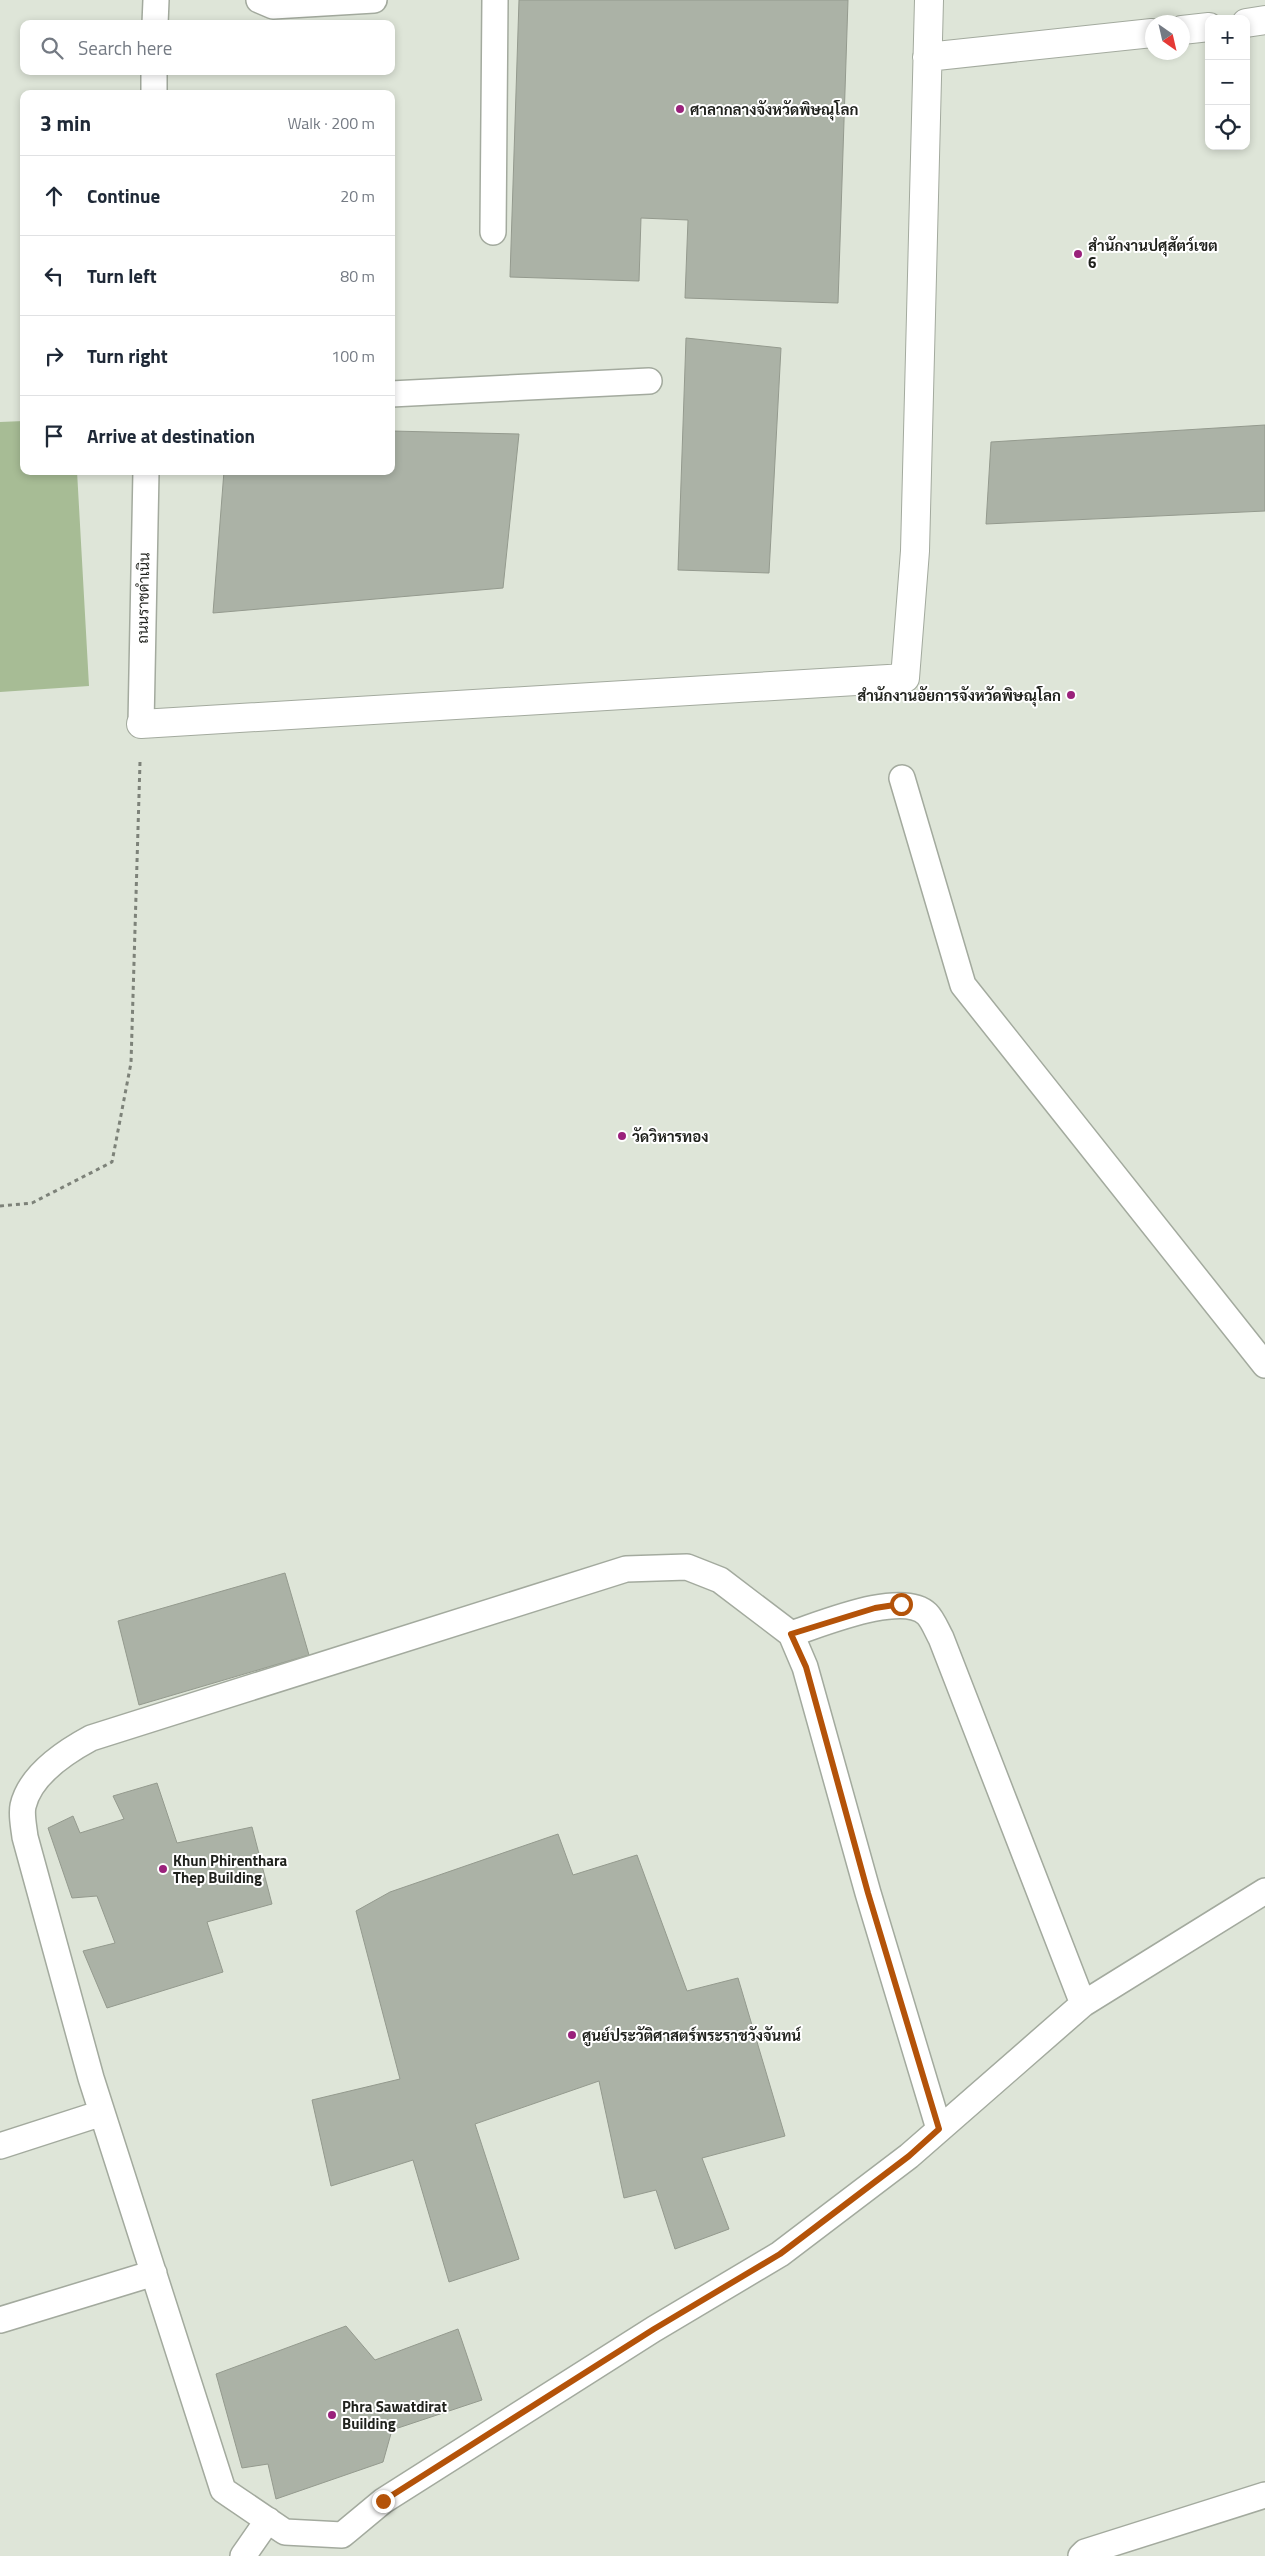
<!DOCTYPE html>
<html lang="en">
<head>
<meta charset="utf-8">
<style>
	:root { --surface:#fff; --page:#f6f6f7; --text:#1f2937; --muted:#747a83; --line:#e0e1e3 }
	body { margin:0; font-family:"Titillium Web",Sarabun,sans-serif; background:var(--page); color:var(--text) }
	.controls { position:absolute; right:15px; top:15px; display:grid; overflow:hidden; border-radius:10px; box-shadow:0 2px 8px #0003 }
	.controls button { width:45px; height:45px; display:grid; place-items:center; padding:0; border:0; border-bottom:1px solid var(--line); background:var(--surface); color:var(--text); font:25px sans-serif }
	.compass { position:absolute; left:1145px; top:15px; width:45px; height:45px; border-radius:50%; background:var(--surface); box-shadow:0 2px 8px #0003; rotate:146deg }
	.stop { position:absolute; width:15px; height:15px; margin:-11px; border:4px solid #b45309; border-radius:50%; background:#fff }
	.stop.end { background:#b45309; border-color:#fff; box-shadow:0 1px 5px #0008 }
	.list { margin:0; padding:0; list-style:none }
	h2 { display:flex; justify-content:space-between; align-items:center; height:65px; margin:0; padding:0 20px; font-size:21px }
	h2 small { font-size:16px; font-weight:400; color:var(--muted) }
	.list li { display:grid; grid-template-columns:32px 1fr auto; gap:15px; align-items:center; box-sizing:border-box; height:80px; padding:0 20px; border-top:1px solid var(--line) }
	.list b { display:block; font-size:19px; white-space:nowrap }
	.list em { font-size:16px; font-style:normal; color:var(--muted) }
	.icon { flex:none; width:28px; height:28px; fill:none; stroke:currentColor; stroke-width:2; stroke-linecap:round; stroke-linejoin:round }
	.map { position:relative; flex:none; width:1265px; height:2556px; overflow:hidden }
	.search { position:absolute; background:var(--surface); box-shadow:0 2px 8px #0003; left:20px; top:20px; width:375px; height:55px; display:flex; align-items:center; gap:12px; box-sizing:border-box; padding:0 18px; border-radius:10px; color:var(--muted); font-size:19px }
	.panel { position:absolute; background:var(--surface); box-shadow:0 2px 8px #0003; left:20px; top:90px; width:375px; height:385px; border-radius:10px }
	.map>svg:first-child { display:block }
	.green { fill:#a7bc95 }
	.building { fill:#abb2a6; stroke:#949a8e }
	.lines { fill:none; stroke-linecap:round; stroke-linejoin:round }
	.service-casing { stroke:#a3aa9e; stroke-width:28 }
	.minor-casing { stroke:#a3aa9e; stroke-width:30 }
	.path { stroke:#7d8279; stroke-width:3; stroke-dasharray:4 4; stroke-linecap:butt }
	.service { stroke:#fff; stroke-width:25 }
	.minor { stroke:#fff; stroke-width:28 }
	.route { stroke:#b45309; stroke-width:6 }
	.poi-dot { fill:#9a217b; stroke:#fff; stroke-width:2 }
	.labels { text-anchor:middle; dominant-baseline:central; stroke-width:4; stroke-linejoin:round; paint-order:stroke }
	.poi-label { font-size:15px; font-weight:bold; fill:#1f211c; stroke:#fff; text-anchor:start }
	.street-label { font-size:15px; fill:#1f211c; stroke:#fff }
</style>
</head>
<body>
<div class="map">
<svg width="1265" height="2556" viewBox="0 0 1265 2556">
	<rect width="100%" height="100%" fill="#dee5d8"/>
	<path class="green" d="M24 421V471H77L89 686 0 692V422Z"/>
	<path class="building" d="M519 0H848L838 303 685 298 688 220 641 218 639 281 510 277Z
		M686 338 781 348 769 573 678 570Z
		M1265 425V511L986 524 991 442Z
		M391 431 519 434 503 588 213 613 224 471H391Z
		M285 1573 309 1655 139 1705 118 1621Z
		M157 1783 177 1843 252 1827 272 1904 207 1922 223 1972 107 2008 83 1951 115 1943 97 1896 72 1898 48 1828 73 1816 80 1833 124 1819 113 1796Z
		M558 1834 573 1875 637 1855 687 1991 738 1978 785 2136 702 2158 729 2229 675 2249 656 2190 624 2198 599 2081 475 2124 519 2259 449 2282 413 2160 331 2186 312 2100 400 2079 356 1911 390 1892Z
		M346 2326 375 2360 458 2329 482 2400 392 2430 383 2462 276 2499 268 2464 242 2468 216 2374Z"/>
	<g class="lines">
		<g class="service-casing">
			<path id="service" d="M259 0 273 6 374 0
				M155 24 156 0
				M154 94V71
				M493 232 495 0
				M391 394 649 381
				M141 724 146 471
				M902 778 963 985 1265 1365
				M791 1634C822 1624 902 1590 927 1614 933 1620 937 1631 941 1638L1083 2004
				M939 2129 868 1893 805 1667 791 1634 720 1580 687 1567 626 1569 91 1738C65 1752 30 1775 23 1806 21 1815 24 1828 25 1837L91 2078 223 2490 285 2532 342 2535 383 2501 654 2329 780 2254 909 2156 1083 2004 1265 1891
				M0 2146 102 2113
				M0 2320 154 2273
				M243 2556 268 2520
				M1081 2556 1085 2552 1265 2495"/>
		</g>
		<g class="minor-casing">
			<path id="minor" d="M1246 23 1265 20
				M1182 30 1209 27
				M927 57 1152 33
				M141 724 905 678 915 551 929 0"/>
		</g>
		<path class="path" d="M0 1206 32 1203 112 1162 131 1063 140 762"/>
		<use href="#service" class="service"/>
		<use href="#minor" class="minor"/>
	</g>
	<g class="lines">
		<path class="route" d="M383 2501 654 2329 780 2254 909 2156 939 2129 868 1893 806 1667 791 1634 875 1608 901 1604"/>
	</g>
	<g class="poi-dot">
		<circle cx="680" cy="109" r="5"/>
		<circle cx="1078" cy="254" r="5"/>
		<circle cx="1071" cy="695" r="5"/>
		<circle cx="622" cy="1136" r="5"/>
		<circle cx="163" cy="1869" r="5"/>
		<circle cx="572" cy="2035" r="5"/>
		<circle cx="332" cy="2415" r="5"/>
	</g>
	<g class="labels">
		<g class="poi-label">
			<text x="690" y="109">ศาลากลางจังหวัดพิษณุโลก</text>
			<text x="1088" y="245">สำนักงานปศุสัตว์เขต<tspan x="1088" dy="17">6</tspan></text>
			<text x="1061" y="695" text-anchor="end">สำนักงานอัยการจังหวัดพิษณุโลก</text>
			<text x="632" y="1136">วัดวิหารทอง</text>
			<text x="173" y="1860">Khun Phirenthara<tspan x="173" dy="17">Thep Building</tspan></text>
			<text x="582" y="2035">ศูนย์ประวัติศาสตร์พระราชวังจันทน์</text>
			<text x="342" y="2406">Phra Sawatdirat<tspan x="342" dy="17">Building</tspan></text>
		</g>
		<g class="street-label">
			<text transform="translate(143 598) rotate(-89)">ถนนราชดำเนิน</text>
		</g>
	</g>
</svg>
<div class="controls">
<button>+</button>
<button>−</button>
<button><svg class="icon" aria-label="locate" viewBox="0 0 24 24"><circle cx="12" cy="12" r="6"/><path d="M12 2v4M12 18v4M2 12h4M18 12h4"/></svg></button>
</div>
<svg class="compass" viewBox="-18 -18 36 36"><path d="M0-13l5 13h-10z" fill="#e53935"/><path d="M0 13l5-13h-10z" fill="#747a83"/></svg>
<div class="stop" style="left:901px;top:1604px"></div>
<div class="stop end" style="left:383px;top:2501px"></div>
<div class="search"><svg class="icon" aria-label="search" viewBox="0 0 24 24"><circle cx="10" cy="10" r="6"/><path d="M15 15l6 6"/></svg>Search here</div>
<section class="panel">
<h2>3 min<small>Walk · 200 m</small></h2>
<ul class="list">
<li><svg class="icon" aria-label="ahead" viewBox="0 0 24 24"><path d="M12 20V5M6 11l6-6 6 6"/></svg><div><b>Continue</b></div><em>20 m</em></li>
<li><svg class="icon" aria-label="left" viewBox="0 0 24 24"><path d="M17 20v-9H6M10 6l-5 5 5 5"/></svg><div><b>Turn left</b></div><em>80 m</em></li>
<li><svg class="icon" aria-label="right" viewBox="0 0 24 24"><path d="M7 20v-9h11M14 6l5 5-5 5"/></svg><div><b>Turn right</b></div><em>100 m</em></li>
<li><svg class="icon" aria-label="arrive" viewBox="0 0 24 24"><path d="M6 21V4h12l-3 4 3 4H6"/></svg><div><b>Arrive at destination</b></div></li>
</ul>
</section>
</div>
</body>
</html>
